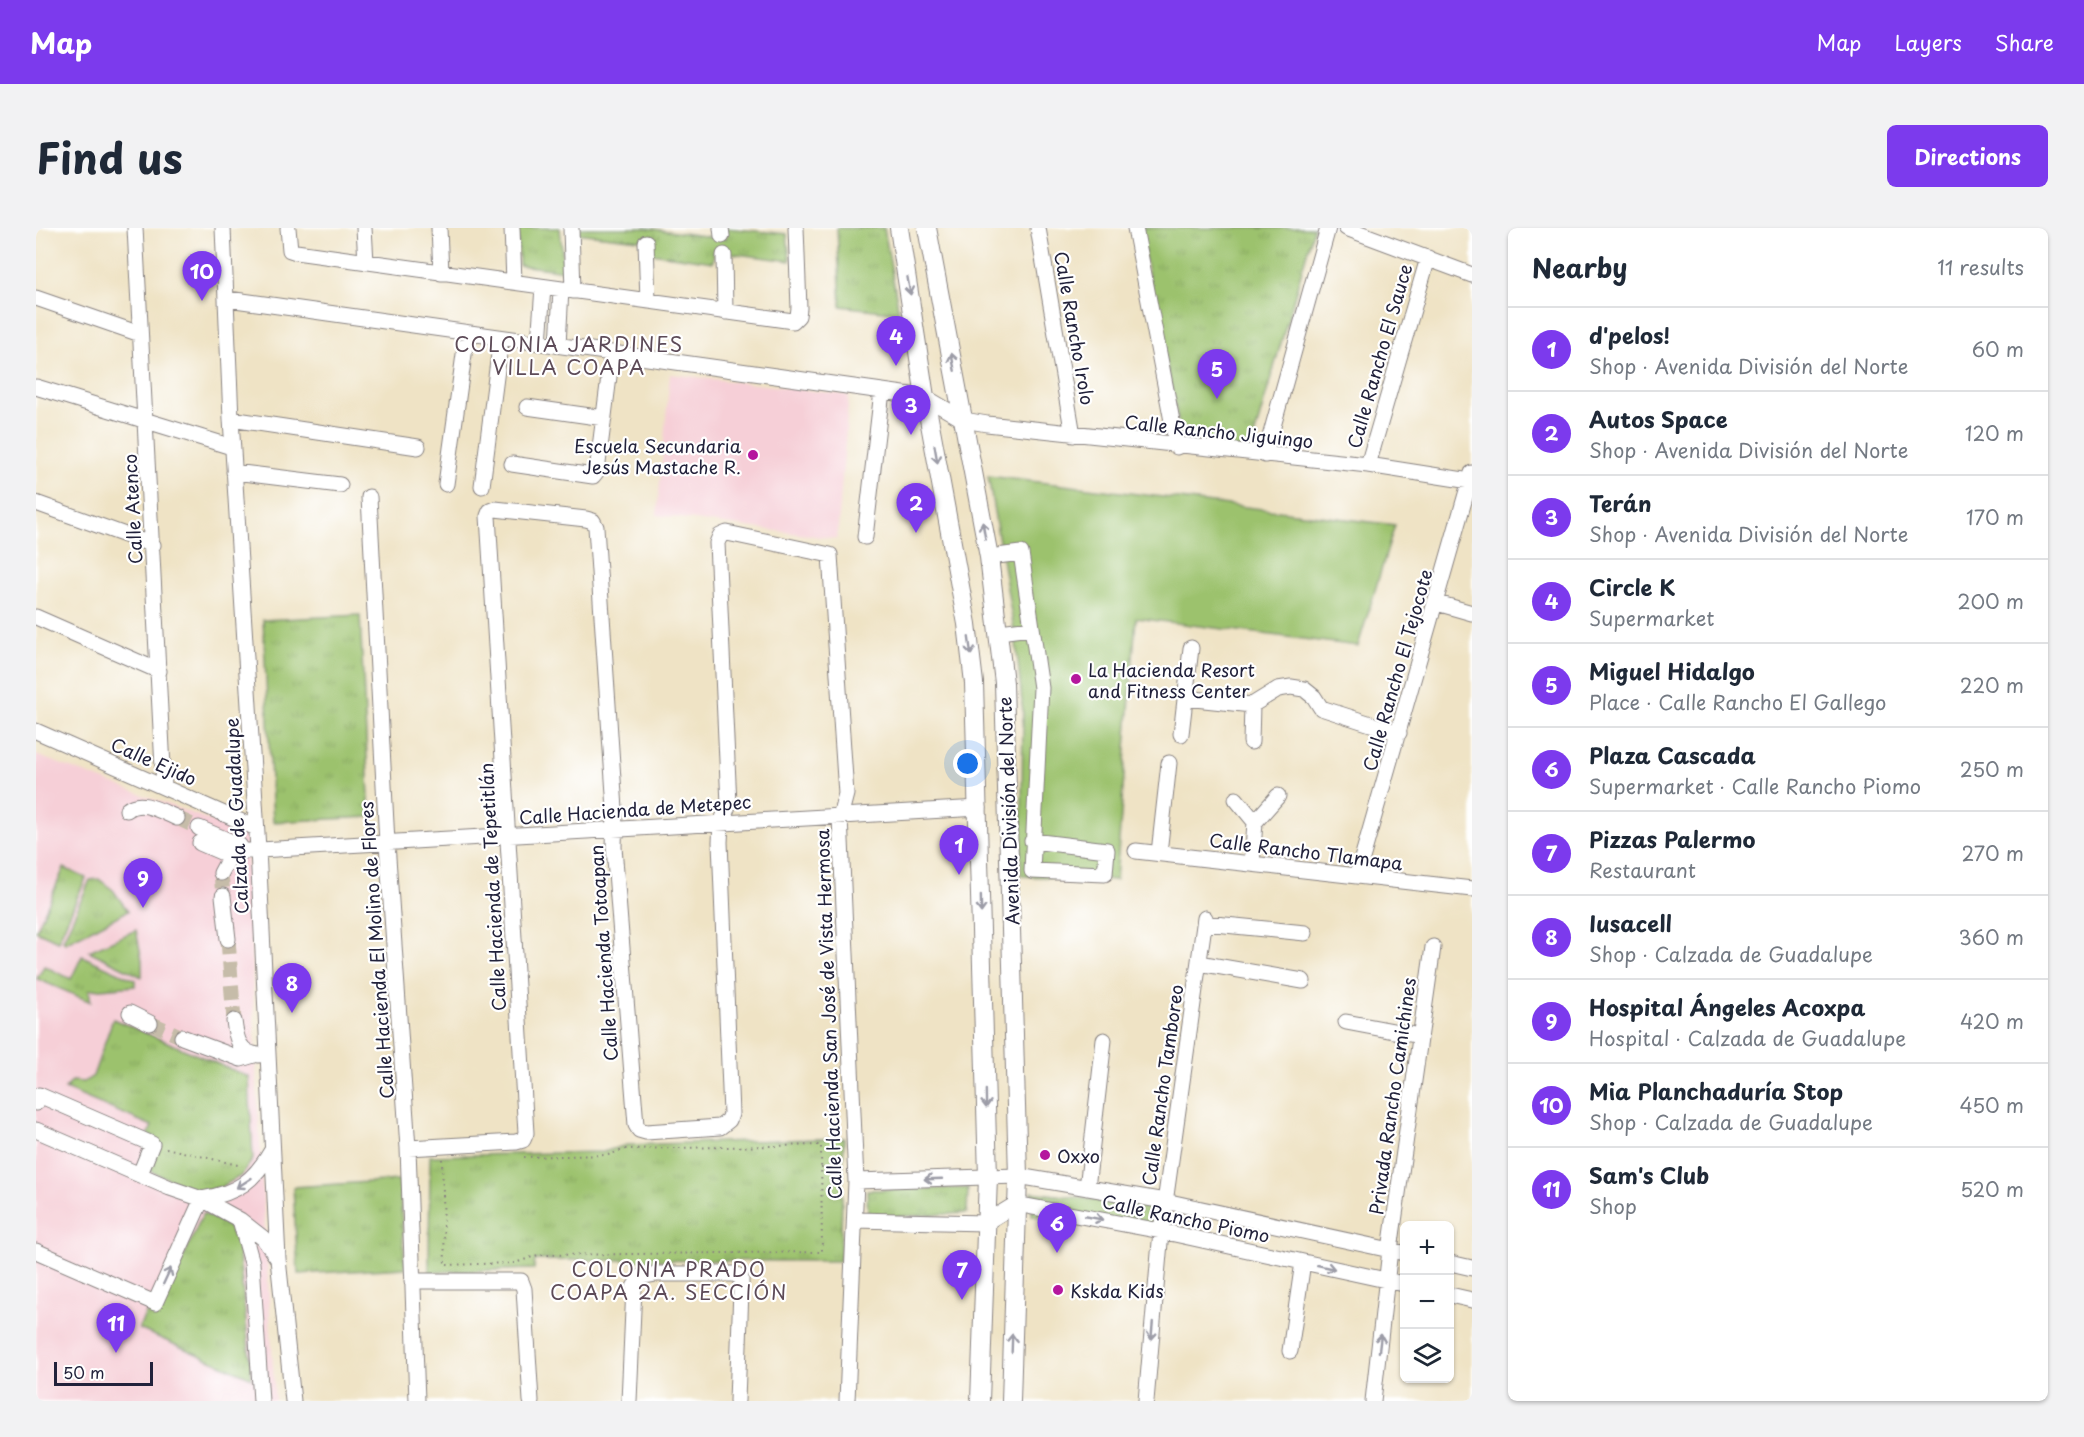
<!DOCTYPE html>
<html lang="en">
<head>
<meta charset="utf-8">
<style>
	:root { --surface:#fff; --page:#f2f2f3; --text:#1f2937; --muted:#747a83; --line:#e0e1e3; --accent:#7c3aed }
	body { margin:0; font-family:"Playpen Sans",sans-serif; background:var(--page); color:var(--text) }
	.controls { position:absolute; right:18px; bottom:18px; display:grid; overflow:hidden; border-radius:9px; box-shadow:0 2px 4px #0004 }
	.controls button { width:54px; height:54px; display:grid; place-items:center; padding:0; border:0; border-bottom:2px solid var(--line); background:var(--surface); color:var(--text); font:30px sans-serif }
	.scale { position:absolute; left:18px; bottom:15px; width:99px; box-sizing:border-box; padding-left:6px; border:3px solid #22223b; border-top:0; font-size:16px; line-height:21px; white-space:nowrap; color:#22223b; -webkit-text-stroke:4px #fff; paint-order:stroke }
	.you { position:absolute; left:932px; top:536px; width:21px; height:21px; margin:-15px; border:4px solid #fff; border-radius:50%; background:#1a73e8; box-shadow:0 0 0 9px #1a73e833 }
	.badge { display:grid; place-items:center; width:39px; height:39px; border-radius:50%; background:var(--accent); color:#fff; font-size:20px; font-weight:700 }
	.pin { position:absolute; translate:-50% -50px; filter:drop-shadow(0 2px 3px #0008) }
	.pin::after { content:''; position:absolute; top:32px; width:21px; height:18px; background:inherit; clip-path:polygon(0 0,100% 0,50% 100%) }
	.list { margin:0; padding:0; list-style:none }
	h2 { display:flex; justify-content:space-between; align-items:center; height:78px; margin:0; padding:0 24px; font-size:26px }
	h2 small { font-size:20px; font-weight:400; color:var(--muted) }
	.list li { display:grid; grid-template-columns:39px 1fr auto; gap:18px; align-items:center; box-sizing:border-box; height:84px; padding:0 24px; border-top:2px solid var(--line) }
	.list b { display:block; font-size:22px; white-space:nowrap }
	.list p { margin:0; font-size:20px; white-space:nowrap; color:var(--muted) }
	.list em { font-size:20px; font-style:normal; color:var(--muted) }
	.icon { flex:none; width:33px; height:33px; fill:none; stroke:currentColor; stroke-width:2; stroke-linecap:round; stroke-linejoin:round }
	.map { position:relative; flex:none; width:1436px; height:1173px; overflow:hidden; border-radius:9px }
	header { display:flex; align-items:center; gap:36px; box-sizing:border-box; height:84px; padding:0 30px; background:var(--accent); color:#fff }
	header strong { font-size:28px }
	nav { display:flex; gap:33px; margin-inline-start:auto; font-size:21px }
	.intro { display:flex; align-items:center; justify-content:space-between; box-sizing:border-box; height:144px; padding:0 36px }
	h1 { margin:0; font-size:42px }
	.button { padding:15px 27px; border-radius:9px; background:var(--accent); color:#fff; font-size:21px; font-weight:700 }
	main { display:flex; gap:36px; padding:0 36px }
	aside { flex:1; background:var(--surface); border-radius:9px; box-shadow:0 2px 4px #0004 }
	.map>svg:first-child { display:block }
	.built { fill:#f6cfd7 }
	.park { fill:url(#park-tufts); stroke:#5f7254; stroke-width:1.5 }
	.pitch { fill:#9cc26d; stroke:#5f7254; stroke-width:1.5 }
	.lines { fill:none; stroke-linecap:round; stroke-linejoin:round }
	.minor-tunnel { stroke:#c6bca9; stroke-width:15; stroke-dasharray:15 8; stroke-linecap:butt }
	.minor-casing { stroke:#888280; stroke-width:17 }
	.major-casing { stroke:#888280; stroke-width:20 }
	.path { stroke:#888280; stroke-width:2; stroke-dasharray:1.5 4.5; stroke-linecap:butt }
	.minor { stroke:#fff; stroke-width:15 }
	.major { stroke:#fff; stroke-width:18 }
	.oneway { stroke:#9c9ca7 }
	.poi-dot { fill:#b5179e; stroke:#fff; stroke-width:2 }
	.labels { text-anchor:middle; dominant-baseline:central; stroke-width:4.5; stroke-linejoin:round; paint-order:stroke }
	.street-label { font-size:18px; fill:#22223b; stroke:#fff }
	.poi-label { font-size:18px; fill:#22223b; stroke:#fff; text-anchor:start }
	.neighbourhood-label { font-size:20px; letter-spacing:1.5px; fill:#5d4b58; stroke:#fff }
</style>
</head>
<body>
<header>
<strong>Map</strong>
<nav><a>Map</a><a>Layers</a><a>Share</a></nav>
</header>
<div class="intro"><h1>Find us</h1><a class="button">Directions</a></div>
<main>
<div class="map">
<svg width="1436" height="1173" viewBox="0 0 1436 1173">
	<defs>
		<pattern id="park-tufts" width="24" height="20" patternUnits="userSpaceOnUse" patternTransform="scale(1.5)"><rect width="24" height="20" fill="#9cc26d"/><path d="M3 7l-1-3M5 7V3M7 7l1-3M15 17l-1-3M17 17v-4M19 17l1-3" fill="none" stroke="#86a65f"/></pattern>
	</defs>
	<rect width="100%" height="100%" fill="#fff"/>
	<filter id="ink" filterUnits="userSpaceOnUse"><feTurbulence type="fractalNoise" baseFrequency=".0167" numOctaves="2"/><feDisplacementMap in="SourceGraphic" scale="12" xChannelSelector="R" yChannelSelector="G"/><feConvolveMatrix kernelMatrix="1 2 1 2 8 2 1 2 1" color-interpolation-filters="sRGB"/></filter>
	<filter id="wash" filterUnits="userSpaceOnUse"><feTurbulence type="fractalNoise" baseFrequency=".008" numOctaves="4" result="noise"/><feDisplacementMap in="SourceGraphic" scale="24" xChannelSelector="R" yChannelSelector="G"/><feGaussianBlur stdDeviation="1.35" result="paint"/><feColorMatrix in="noise" values="0 0 0 0 0 0 0 0 0 0 0 0 0 0 0 0 0 1.4 0 .05"/><feComposite in="paint" operator="in"/></filter>
	<g filter="url(#wash)">
		<rect width="100%" height="100%" fill="#efe3c5"/>
		<path class="built" d="M634 146 813 167 801 311 621 287Z
			M0 527 211 606 220 844 239 1173H0Z"/>
		<path class="park" d="M482 0H524L528 43 483 37Z
			M540 0H610L690 11V0L751 6 754 33 678 23 677 34 615 25 613 13 540 5Z
			M801 0H848L863 85 805 78Z
			M1103 0H1278L1214 223 1146 212Z
			M324 387 334 589 237 594 227 392Z
			M28 640 50 650 22 713 0 703Z
			M63 651 77 662 92 683 29 715 27 712 54 652Z
			M100 702 106 732V749L53 723Z
			M46 728 99 752V758L53 762 55 774 1 751 8 738 35 751Z
			M77 791 213 849 217 931 205 948 185 959 163 964 114 943 121 923 112 907 116 898 29 861 36 853 48 854 57 848Z
			M808 910 804 1033 499 1032 498 1041 393 1044 394 928 567 924 591 917Z
			M363 952 369 1040 262 1046 257 959Z
			M932 960 931 985 832 990 831 962Z
			M996 964 1118 979 1115 999 996 988Z
			M167 985 191 997 202 1017 216 1150 103 1101 109 1086 127 1076Z"/>
		<path class="pitch" d="M952 248 1359 297 1322 418 1100 390 1080 652 985 648 987 485 980 414Z"/>
	</g>
	<g filter="url(#ink)">
		<g class="lines">
			<path class="minor-tunnel" d="M141 590 163 600
				M185 645 187 668
				M192 711 198 793
				M114 795 146 809"/>
			<g class="minor-casing">
				<path id="minor" d="M99 0 128 559
					M187 0 195 191 222 621 242 1031 257 1173
					M252 0 254 22 260 24 757 93 762 88 763 80 760 0
					M328 0 330 34
					M403 0 405 45
					M476 0 478 54
					M535 0 537 63
					M685 0 686 8
					M1002 0 1037 207
					M1099 0 1141 219
					M1310 0 1436 47
					M610 14 612 73
					M688 27 689 84
					M0 70 104 106
					M192 71 889 169 928 192 951 196 1332 237 1434 253
					M503 115 507 59
					M522 117 525 61
					M0 159 196 219
					M491 179 568 190
					M195 191 382 219
					M1229 227 1292 0
					M476 236 557 248 561 243 576 125
					M1332 237 1392 30
					M198 244 304 257
					M410 256 431 105
					M446 258 465 110
					M333 269 351 615 372 920 381 1173
					M0 275 117 317
					M829 309 846 163
					M953 329 985 325 1005 460 996 643 1069 646 1071 622 996 613
					M1401 375 1436 385
					M0 389 123 443
					M963 404 995 400
					M1149 470 1216 477 1242 461 1255 459 1268 461 1278 469 1285 480 1363 505
					M0 503 220 600
					M1145 506 1155 420
					M1215 514 1216 477
					M1200 571 1219 594 1216 636
					M91 582C105 570 126 584 141 590
					M1219 594 1242 568
					M163 600 203 617 207 623 943 580
					M164 615 194 628
					M1100 623 1436 661
					M1123 625 1133 535
					M185 645 194 628 207 623
					M1321 648 1436 245
					M187 668 192 711
					M1169 695 1269 705
					M1163 735 1267 753
					M94 785 114 795
					M198 793C200 810 203 826 223 827
					M1310 794 1384 808
					M146 809 205 831 218 827
					M0 875 3 867 116 916 104 946
					M0 902 134 960 166 971 204 992 227 1010 242 1031
					M372 920 480 914 487 912 490 905 452 288 454 283 459 281 550 291 557 293 560 299 579 581 578 619 600 897 603 902 610 904 684 899 693 892 695 886 684 614 685 595 693 576 681 315 684 308 691 305 794 327 810 566 804 589 820 953 811 1173
					M820 953 982 948 1129 973 1368 1025
					M1051 960 1068 812
					M166 971C202 965 218 953 236 922
					M204 992 216 1035 225 1173
					M819 992 949 995 980 976 1125 1003 1368 1056
					M0 1023 119 1075 166 971
					M1414 1035 1436 1040
					M376 1053H485L488 1061 495 1173
					M1414 1067 1436 1072
					M1254 1123 1267 1034
					M593 1173 598 1059 604 1049 620 1046H698L705 1049V1061L701 1173
					M1110 1173 1125 1003 1169 690
					M1337 1173 1354 1022 1397 719"/>
			</g>
			<g class="major-casing">
				<path id="major" d="M863 0 889 169 931 396 938 455 952 949 944 1173
					M891 0 953 329 968 455 982 948 975 1173"/>
			</g>
			<path class="path" d="M130 920 206 938
				M406 931 409 1037 479 1035 502 1027 786 1024 785 917 590 921 572 927 484 929
				M785 940H807"/>
			<use href="#minor" class="minor"/>
			<use href="#major" class="major"/>
		</g>
		<defs><path id="oneway-shaft" d="M-6 0H5M1.5-3L5.5 0L1.5 3" fill="none" stroke-width="1.6" stroke-linecap="round" stroke-linejoin="round" transform="scale(1.5)"/></defs>
		<g class="oneway">
			<use href="#oneway-shaft" transform="translate(873 58) rotate(80)"/>
			<use href="#oneway-shaft" transform="translate(917 134) rotate(-101)"/>
			<use href="#oneway-shaft" transform="translate(900 226) rotate(80)"/>
			<use href="#oneway-shaft" transform="translate(948 303) rotate(-100)"/>
			<use href="#oneway-shaft" transform="translate(934 418) rotate(82)"/>
			<use href="#oneway-shaft" transform="translate(945 676) rotate(89)"/>
			<use href="#oneway-shaft" transform="translate(950 871) rotate(89)"/>
			<use href="#oneway-shaft" transform="translate(897 951) rotate(178)"/>
			<use href="#oneway-shaft" transform="translate(208 955) rotate(147)"/>
			<use href="#oneway-shaft" transform="translate(1058 990) rotate(11)"/>
			<use href="#oneway-shaft" transform="translate(1290 1039) rotate(12)"/>
			<use href="#oneway-shaft" transform="translate(131 1048) rotate(-65)"/>
			<use href="#oneway-shaft" transform="translate(1116 1103) rotate(95)"/>
			<use href="#oneway-shaft" transform="translate(976 1115) rotate(-88)"/>
			<use href="#oneway-shaft" transform="translate(1344 1115) rotate(-83)"/>
		</g>
	</g>
	<g class="poi-dot">
		<circle cx="717" cy="227" r="6"/>
		<circle cx="1040" cy="451" r="6"/>
		<circle cx="1009" cy="927" r="6"/>
		<circle cx="1022" cy="1062" r="6"/>
	</g>
	<g class="labels">
		<g class="street-label">
			<text transform="translate(1039 100) rotate(80)">Calle Rancho Irolo</text>
			<text transform="translate(1343 128) rotate(-74)">Calle Rancho El Sauce</text>
			<text transform="translate(1183 203) rotate(6)">Calle Rancho Jiguingo</text>
			<text transform="translate(96 281) rotate(-93)">Calle Atenco</text>
			<text transform="translate(1361 442) rotate(-74)">Calle Rancho El Tejocote</text>
			<text transform="translate(118 533) rotate(24)">Calle Ejido</text>
			<text transform="translate(599 581) rotate(-4)">Calle Hacienda de Metepec</text>
			<text transform="translate(972 583) rotate(-92)">Avenida División del Norte</text>
			<text transform="translate(200 588) rotate(-93)">Calzada de Guadalupe</text>
			<text transform="translate(1270 623) rotate(7)">Calle Rancho Tlamapa</text>
			<text transform="translate(456 659) rotate(-93)">Calle Hacienda de Tepetitlán</text>
			<text transform="translate(340 722) rotate(-94)">Calle Hacienda El Molino de Flores</text>
			<text transform="translate(567 725) rotate(-94)">Calle Hacienda Totoapan</text>
			<text transform="translate(792 786) rotate(-92)">Calle Hacienda San José de Vista Hermosa</text>
			<text transform="translate(1126 857) rotate(-82)">Calle Rancho Tamboreo</text>
			<text transform="translate(1356 868) rotate(-82)">Privada Rancho Camichines</text>
			<text transform="translate(1150 990) rotate(12)">Calle Rancho Piomo</text>
		</g>
		<g class="poi-label">
			<text x="705" y="217" text-anchor="end">Escuela Secundaria<tspan x="705" dy="21">Jesús Mastache R.</tspan></text>
			<text x="1052" y="441">La Hacienda Resort<tspan x="1052" dy="21">and Fitness Center</tspan></text>
			<text x="1021" y="927">Oxxo</text>
			<text x="1034" y="1062">Kskda Kids</text>
		</g>
		<g class="neighbourhood-label">
			<text x="533" y="116">COLONIA JARDINES<tspan x="533" dy="23">VILLA COAPA</tspan></text>
			<text x="633" y="1041">COLONIA PRADO<tspan x="633" dy="23">COAPA 2A. SECCIÓN</tspan></text>
		</g>
	</g>
</svg>
<div class="controls">
<button>+</button>
<button>−</button>
<button><svg class="icon" aria-label="layers" viewBox="0 0 24 24"><path d="M12 4l9 5-9 5-9-5zM3 14l9 5 9-5"/></svg></button>
</div>
<div class="scale">50 m</div>
<div class="you"></div>
<div class="pin badge" style="left:923px;top:647px">1</div>
<div class="pin badge" style="left:880px;top:305px">2</div>
<div class="pin badge" style="left:875px;top:207px">3</div>
<div class="pin badge" style="left:860px;top:138px">4</div>
<div class="pin badge" style="left:1181px;top:171px">5</div>
<div class="pin badge" style="left:1021px;top:1025px">6</div>
<div class="pin badge" style="left:926px;top:1072px">7</div>
<div class="pin badge" style="left:256px;top:785px">8</div>
<div class="pin badge" style="left:107px;top:680px">9</div>
<div class="pin badge" style="left:166px;top:73px">10</div>
<div class="pin badge" style="left:80px;top:1125px">11</div>
</div>
<aside>
<h2>Nearby<small>11 results</small></h2>
<ul class="list">
<li><span class="badge">1</span><div><b>d'pelos!</b><p>Shop · Avenida División del Norte</p></div><em>60 m</em></li>
<li><span class="badge">2</span><div><b>Autos Space</b><p>Shop · Avenida División del Norte</p></div><em>120 m</em></li>
<li><span class="badge">3</span><div><b>Terán</b><p>Shop · Avenida División del Norte</p></div><em>170 m</em></li>
<li><span class="badge">4</span><div><b>Circle K</b><p>Supermarket</p></div><em>200 m</em></li>
<li><span class="badge">5</span><div><b>Miguel Hidalgo</b><p>Place · Calle Rancho El Gallego</p></div><em>220 m</em></li>
<li><span class="badge">6</span><div><b>Plaza Cascada</b><p>Supermarket · Calle Rancho Piomo</p></div><em>250 m</em></li>
<li><span class="badge">7</span><div><b>Pizzas Palermo</b><p>Restaurant</p></div><em>270 m</em></li>
<li><span class="badge">8</span><div><b>Iusacell</b><p>Shop · Calzada de Guadalupe</p></div><em>360 m</em></li>
<li><span class="badge">9</span><div><b>Hospital Ángeles Acoxpa</b><p>Hospital · Calzada de Guadalupe</p></div><em>420 m</em></li>
<li><span class="badge">10</span><div><b>Mia Planchaduría Stop</b><p>Shop · Calzada de Guadalupe</p></div><em>450 m</em></li>
<li><span class="badge">11</span><div><b>Sam's Club</b><p>Shop</p></div><em>520 m</em></li>
</ul>
</aside>
</main>
</body>
</html>
